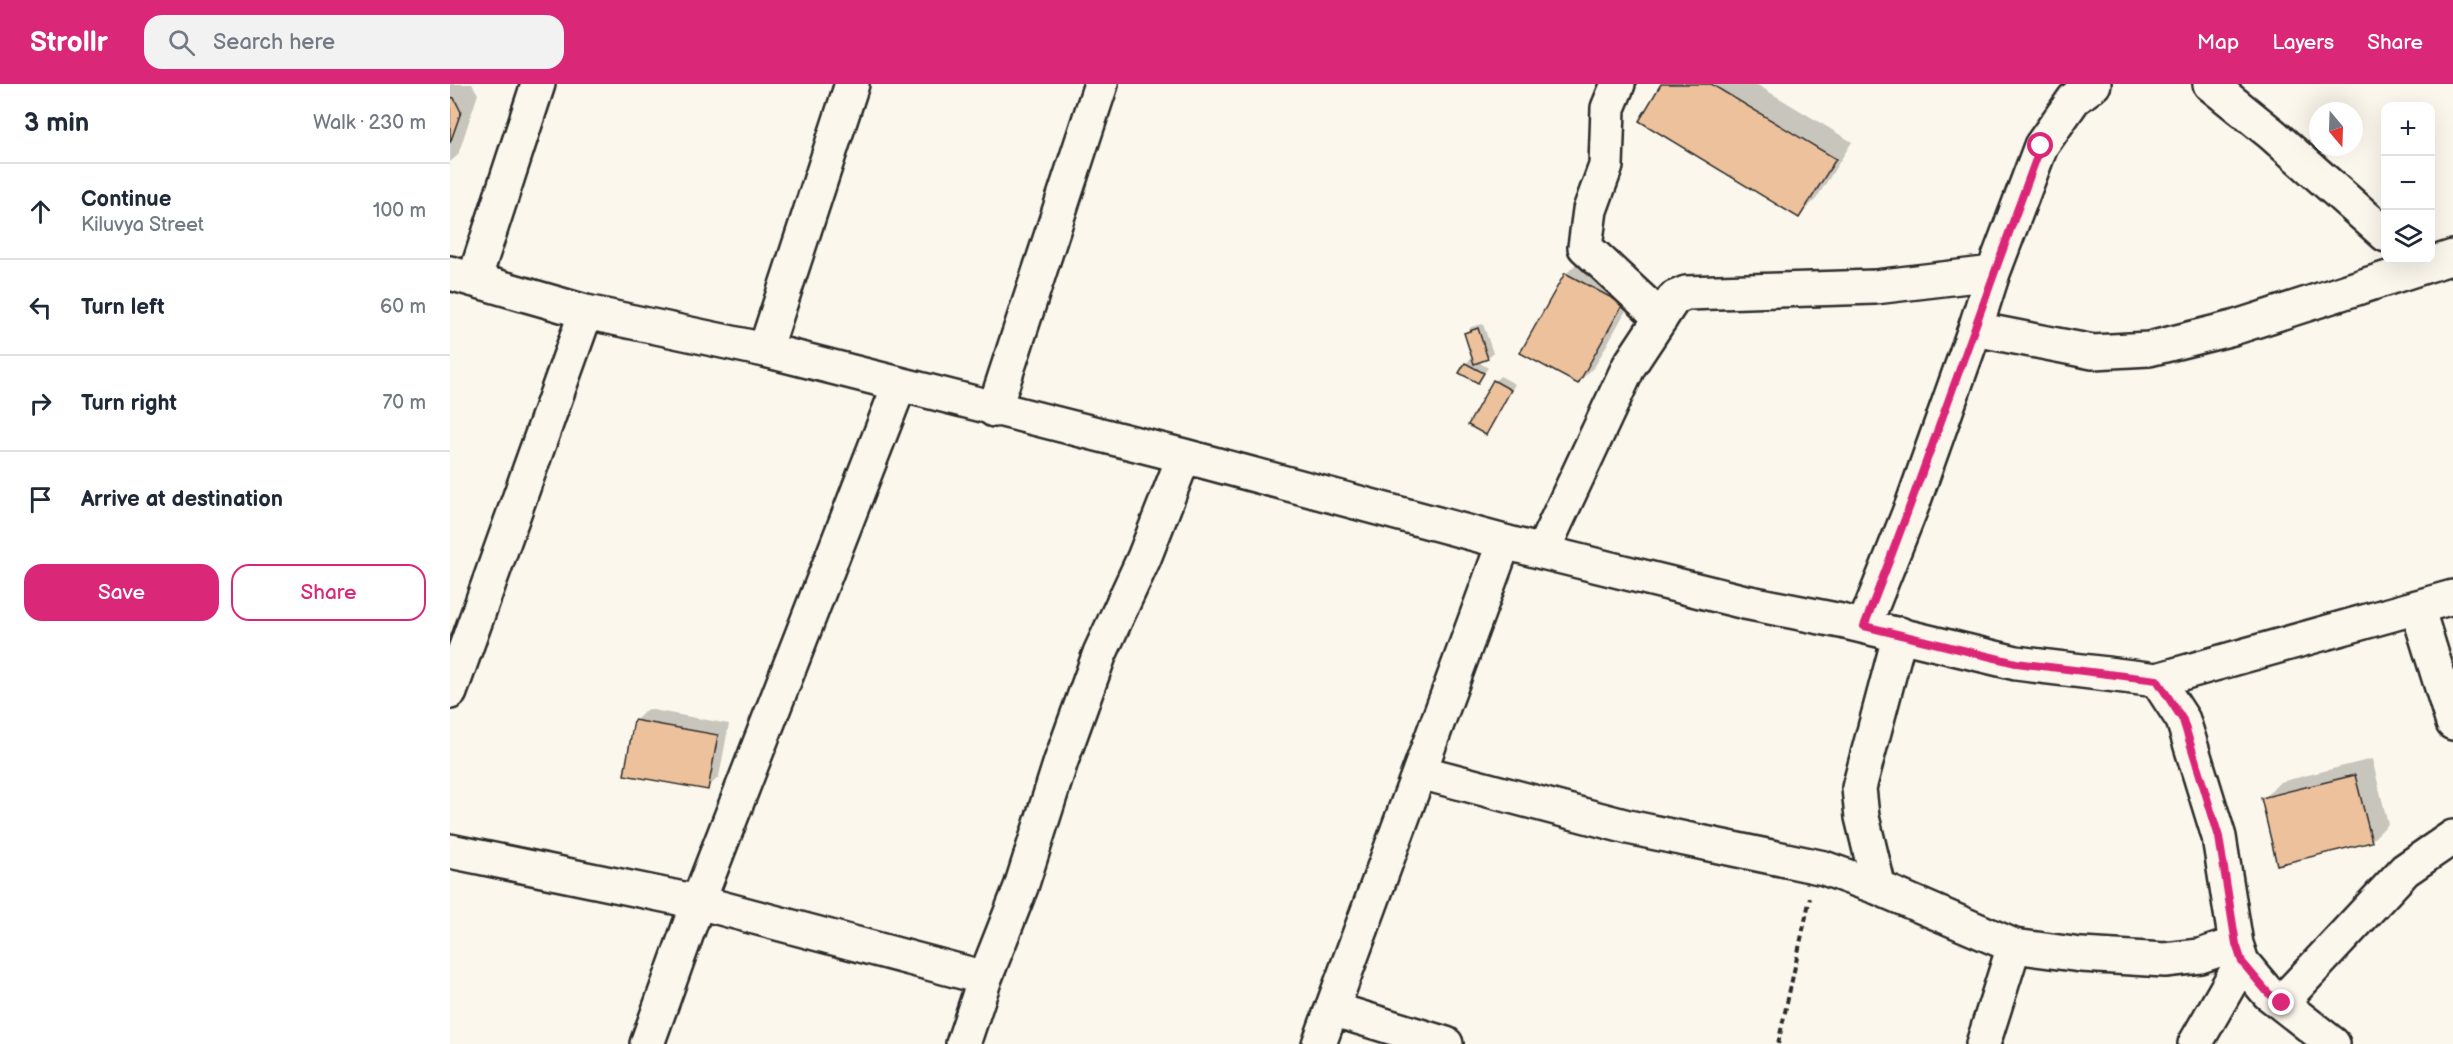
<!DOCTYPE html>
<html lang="en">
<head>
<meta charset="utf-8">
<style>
	:root { --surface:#fff; --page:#f2f2f3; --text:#1f2937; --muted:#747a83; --line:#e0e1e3; --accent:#db2777 }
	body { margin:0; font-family:"Balsamiq Sans",sans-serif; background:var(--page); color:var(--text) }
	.controls { position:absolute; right:18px; top:18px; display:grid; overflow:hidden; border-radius:12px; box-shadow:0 6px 24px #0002 }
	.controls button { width:54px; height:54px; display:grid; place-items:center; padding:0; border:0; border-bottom:2px solid var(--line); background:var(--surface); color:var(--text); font:30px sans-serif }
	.compass { position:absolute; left:1859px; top:18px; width:54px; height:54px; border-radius:50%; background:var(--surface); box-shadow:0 6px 24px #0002; rotate:161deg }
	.stop { position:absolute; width:18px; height:18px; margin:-14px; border:4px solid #db2777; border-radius:50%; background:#fff }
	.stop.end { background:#db2777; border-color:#fff; box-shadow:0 2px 6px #0008 }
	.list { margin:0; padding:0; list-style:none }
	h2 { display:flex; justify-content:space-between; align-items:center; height:78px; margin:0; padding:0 24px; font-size:26px }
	h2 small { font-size:20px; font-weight:400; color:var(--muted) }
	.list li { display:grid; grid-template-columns:39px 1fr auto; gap:18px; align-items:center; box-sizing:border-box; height:96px; padding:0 24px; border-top:2px solid var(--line) }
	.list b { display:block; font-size:22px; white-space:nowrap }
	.list p { margin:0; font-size:20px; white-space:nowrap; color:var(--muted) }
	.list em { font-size:20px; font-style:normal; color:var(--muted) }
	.actions { display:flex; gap:12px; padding:18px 24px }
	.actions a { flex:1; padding:14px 0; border:2px solid var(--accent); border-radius:18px; text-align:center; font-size:21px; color:var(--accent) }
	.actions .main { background:var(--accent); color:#fff }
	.icon { flex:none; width:33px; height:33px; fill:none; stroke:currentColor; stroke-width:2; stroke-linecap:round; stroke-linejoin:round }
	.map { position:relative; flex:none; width:2003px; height:960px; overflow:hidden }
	header { display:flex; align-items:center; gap:36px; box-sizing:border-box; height:84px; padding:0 30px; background:var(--accent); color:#fff }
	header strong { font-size:28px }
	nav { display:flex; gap:33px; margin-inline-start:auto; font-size:21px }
	.search { width:420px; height:54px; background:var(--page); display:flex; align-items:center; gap:15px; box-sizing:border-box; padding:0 21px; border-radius:18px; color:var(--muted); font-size:22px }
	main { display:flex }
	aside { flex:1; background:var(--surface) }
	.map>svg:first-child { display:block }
	.shadow { fill:#0003 }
	.building { fill:#ecc19c; stroke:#2b2b2b; stroke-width:1.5 }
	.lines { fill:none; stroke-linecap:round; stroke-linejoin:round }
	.minor-casing { stroke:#2b2b2b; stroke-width:38 }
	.path { stroke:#2b2b2b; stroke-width:4; stroke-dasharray:6 4.5; stroke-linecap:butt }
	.minor { stroke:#fbf7ec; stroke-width:33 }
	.route { stroke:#db2777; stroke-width:8 }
</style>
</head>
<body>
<header>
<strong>Strollr</strong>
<div class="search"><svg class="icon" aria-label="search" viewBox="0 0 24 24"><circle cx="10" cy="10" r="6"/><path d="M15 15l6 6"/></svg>Search here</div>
<nav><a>Map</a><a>Layers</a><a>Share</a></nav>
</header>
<main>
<aside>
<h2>3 min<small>Walk · 230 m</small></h2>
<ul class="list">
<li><svg class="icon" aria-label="ahead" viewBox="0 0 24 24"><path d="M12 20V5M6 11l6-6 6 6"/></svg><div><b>Continue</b><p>Kiluvya Street</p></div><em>100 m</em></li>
<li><svg class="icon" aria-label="left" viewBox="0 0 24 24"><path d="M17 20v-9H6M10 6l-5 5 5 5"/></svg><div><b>Turn left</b></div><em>60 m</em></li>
<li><svg class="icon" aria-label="right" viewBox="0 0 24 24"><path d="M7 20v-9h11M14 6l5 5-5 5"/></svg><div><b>Turn right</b></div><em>70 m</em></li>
<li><svg class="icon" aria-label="arrive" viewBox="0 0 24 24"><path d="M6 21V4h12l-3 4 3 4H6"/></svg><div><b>Arrive at destination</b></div></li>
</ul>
<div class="actions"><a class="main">Save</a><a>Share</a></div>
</aside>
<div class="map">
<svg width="2003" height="960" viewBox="0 0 2003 960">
	<rect width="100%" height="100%" fill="#fbf7ec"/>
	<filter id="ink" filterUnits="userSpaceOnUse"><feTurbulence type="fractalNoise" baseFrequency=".0167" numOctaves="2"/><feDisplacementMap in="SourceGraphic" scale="12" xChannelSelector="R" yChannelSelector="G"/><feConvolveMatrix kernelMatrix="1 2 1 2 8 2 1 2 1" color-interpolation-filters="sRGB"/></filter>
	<g filter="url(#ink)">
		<path class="shadow" d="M0 0H22L28 10 8 71 0 78Z
			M1213 0H1306L1402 58 1366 115 1349 132Z
			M1134 172 1189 203 1145 282 1128 299 1072 268 1117 189Z
			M1033 240 1043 269 1037 274 1027 277 1038 284 1028 297 1016 280 1021 274 1024 276 1016 249 1021 243Z
			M1050 292 1065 300 1041 344 1036 349 1045 297Z
			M197 625 279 640 269 693 257 704 186 636Z
			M1922 675 1938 740 1921 757 1813 715 1830 698Z"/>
		<path class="building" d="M1211 0H1261L1386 75 1349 134 1189 37Z
			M0 13 4 14 11 28 0 59Z
			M1115 189 1173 220 1128 300 1070 269Z
			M1028 244 1038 275 1024 280 1014 249Z
			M1015 279 1034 289 1028 299 1009 289Z
			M1043 296 1061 306 1036 351 1018 341Z
			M184 636 268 651 258 706 174 691Z
			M1905 691 1922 758 1827 781 1811 714Z"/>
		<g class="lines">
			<g class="minor-casing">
				<path id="minor" d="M1168 0 1158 24 1156 82 1140 126 1135 163 1211 234
					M1760 0 1822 50 1936 151
					M0 189 136 228 315 266 734 372 1092 468 1295 518 1391 537 1566 579 1707 596 1733 636 1769 753 1786 860 1792 878 1818 909 1883 960
					M24 196 88 0
					M1525 245 1643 268 1699 265 1783 244 2003 173
					M315 266 402 0
					M544 326 651 0
					M1092 468 1179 282 1224 214 1236 209 1425 203 1543 189
					M1967 523 2003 639
					M1414 542 1463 419 1525 245 1543 189 1591 62 1624 15 1644 0
					M1707 596 2003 513
					M0 608 136 228
					M970 688 1178 743 1374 784 1429 804 1564 862 1631 871 1715 876 1750 872 1786 860
					M0 767 248 818 535 894
					M1429 804 1412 733 1409 704 1450 550
					M1831 919 1955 786 2003 753
					M882 925 996 960
					M197 960 248 818 449 302
					M513 960 535 894 571 803 611 677 650 569 694 474 734 372
					M869 960 1054 458
					M1533 960 1564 862
					M1745 960 1792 878"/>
			</g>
			<path class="path" d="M1328 960 1360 814"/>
			<use href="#minor" class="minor"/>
		</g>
	</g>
	<g class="lines" filter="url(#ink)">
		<path class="route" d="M1591 62C1531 222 1477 383 1414 542L1566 579 1707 596 1733 636 1769 753 1786 860 1792 878 1818 909 1832 919"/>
	</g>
</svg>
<div class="controls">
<button>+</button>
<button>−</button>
<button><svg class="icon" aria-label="layers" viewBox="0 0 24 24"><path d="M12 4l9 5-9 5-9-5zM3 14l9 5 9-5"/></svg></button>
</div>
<svg class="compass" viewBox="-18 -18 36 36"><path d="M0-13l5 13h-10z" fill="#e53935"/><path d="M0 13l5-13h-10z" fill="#747a83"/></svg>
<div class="stop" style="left:1591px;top:62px"></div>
<div class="stop end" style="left:1832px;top:919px"></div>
</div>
</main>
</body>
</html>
